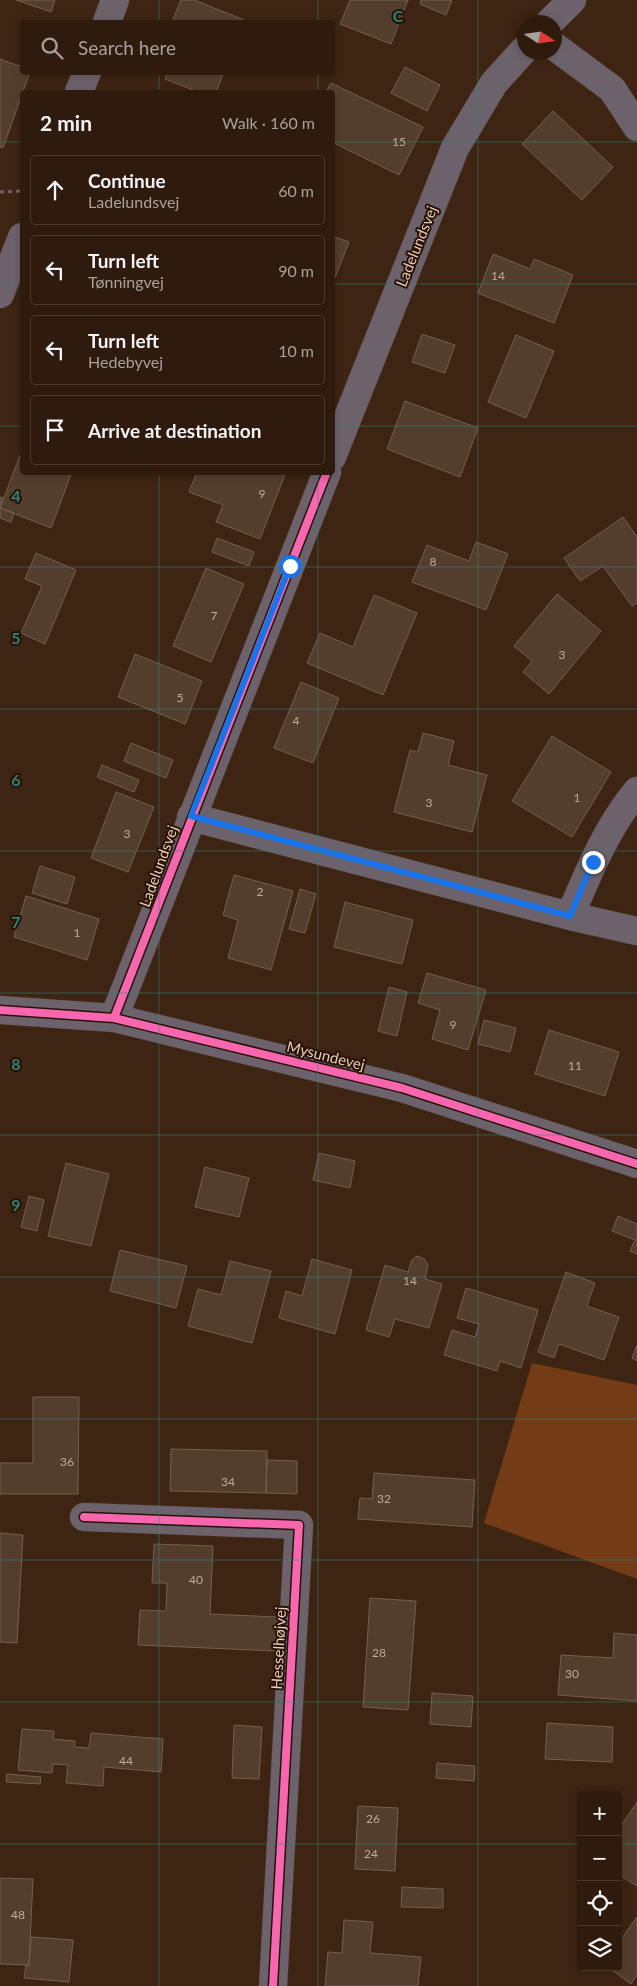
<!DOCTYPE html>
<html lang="en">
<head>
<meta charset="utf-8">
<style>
	:root { --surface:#2e1b0e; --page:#3a281c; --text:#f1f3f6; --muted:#a7a19e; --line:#49392e }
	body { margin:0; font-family:Lato,sans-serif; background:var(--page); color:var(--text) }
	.controls { position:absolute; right:15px; bottom:15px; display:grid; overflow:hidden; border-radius:5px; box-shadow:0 2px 8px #0003 }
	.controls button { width:45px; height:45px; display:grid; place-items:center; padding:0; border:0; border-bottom:1px solid var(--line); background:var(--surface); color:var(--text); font:25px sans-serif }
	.compass { position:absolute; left:517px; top:15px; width:45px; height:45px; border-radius:50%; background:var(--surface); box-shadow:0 2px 8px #0003; rotate:102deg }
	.stop { position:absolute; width:15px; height:15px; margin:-11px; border:4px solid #1a73e8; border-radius:50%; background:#fff }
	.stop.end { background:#1a73e8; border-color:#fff; box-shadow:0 1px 5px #0008 }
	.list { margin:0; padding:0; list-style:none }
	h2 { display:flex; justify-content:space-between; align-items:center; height:65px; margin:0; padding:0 20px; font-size:21px }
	h2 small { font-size:16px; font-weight:400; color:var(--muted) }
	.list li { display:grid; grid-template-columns:32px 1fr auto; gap:15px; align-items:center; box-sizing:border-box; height:70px; margin:0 10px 10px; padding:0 10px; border:1px solid var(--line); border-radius:5px }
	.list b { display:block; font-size:19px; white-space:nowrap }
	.list p { margin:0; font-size:16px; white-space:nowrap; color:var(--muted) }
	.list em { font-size:16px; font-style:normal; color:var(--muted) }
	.icon { flex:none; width:28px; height:28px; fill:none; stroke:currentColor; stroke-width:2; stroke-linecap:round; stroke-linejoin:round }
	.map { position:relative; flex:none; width:637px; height:1986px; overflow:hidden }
	.search { position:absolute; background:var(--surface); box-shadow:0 2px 8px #0003; left:20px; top:20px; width:315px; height:55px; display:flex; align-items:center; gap:12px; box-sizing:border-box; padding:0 18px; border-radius:5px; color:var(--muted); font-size:19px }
	.panel { position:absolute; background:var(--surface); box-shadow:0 2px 8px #0003; left:20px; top:90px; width:315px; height:385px; border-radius:5px }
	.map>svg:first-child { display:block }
	.green { fill:#743c16 }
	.building { fill:#533e2e; stroke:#745e50 }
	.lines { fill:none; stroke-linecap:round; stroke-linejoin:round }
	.minor-casing { stroke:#564030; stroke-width:29 }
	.path { stroke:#6e6268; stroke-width:3; stroke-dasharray:4 4; stroke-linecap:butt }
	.minor { stroke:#6c626c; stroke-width:28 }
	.cycleway-casing { stroke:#271206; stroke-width:11 }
	.cycleway { stroke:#f766af; stroke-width:8 }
	.route { stroke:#1a73e8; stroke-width:6 }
	.grid { fill:none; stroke:#30837a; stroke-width:1; stroke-opacity:0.55 }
	.labels { text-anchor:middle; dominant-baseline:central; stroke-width:4; stroke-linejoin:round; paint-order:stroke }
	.number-label { font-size:12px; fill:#c4a898 }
	.street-label { font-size:15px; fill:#eaccbb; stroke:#271206 }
	.grid-label { font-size:16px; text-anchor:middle; font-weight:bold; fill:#30837a; stroke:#271206; stroke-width:4; stroke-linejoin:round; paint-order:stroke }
</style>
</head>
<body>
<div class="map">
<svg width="637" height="1986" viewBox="0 0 637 1986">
	<rect width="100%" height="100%" fill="#3e2412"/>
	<path class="green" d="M532 1363 637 1385V1579L484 1523Z"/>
	<path class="building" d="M16 0H55L51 12Z
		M181 0H194L244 20 243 22H172Z
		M350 0H408L391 44 340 24Z
		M421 0H452L446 15 420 4Z
		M0 59 22 67V72H30L3 148 0 147Z
		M405 67 440 85 427 111 391 93Z
		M168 72H224L216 92H198L165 79Z
		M331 83 423 127 399 175 332 142V92H326Z
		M553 111 613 167 582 200 522 144Z
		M332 236 349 242 332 285Z
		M493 254 530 269 534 259 573 275 554 323 478 293Z
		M422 334 455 345 445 373 412 362Z
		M516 335 554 351 526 418 488 402Z
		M405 401 478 428 460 477 387 449Z
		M22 450V472H72L51 528 0 508Z
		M197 472H286L260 539 216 522 223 505 189 492Z
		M0 497 3 498 0 508 14 513 11 522 0 518Z
		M623 517 637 537V603L632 606 603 566 580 581 564 558Z
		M217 538 254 552 249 566 212 552Z
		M476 542 508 554 486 610 412 582 427 545 469 561Z
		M36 553 76 570 45 644 21 633 42 586 25 579Z
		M206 568 244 584 211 662 173 646Z
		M557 594 601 631 549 694 523 672 532 661 514 646Z
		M374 595 417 613 383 695 307 663 320 633 353 647Z
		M135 654 202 681 185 724 118 697Z
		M301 682 339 698 313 763 274 748Z
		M423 733 454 741 448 765 487 775 472 832 394 812 410 750 418 752Z
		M552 736 611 772 572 837 512 801Z
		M131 743 173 760 166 778 124 761Z
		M102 765 139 780 134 792 97 777Z
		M116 792 154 807 128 872 91 858Z
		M40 866 75 877 67 904 32 893Z
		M234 875 293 891 271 970 228 958 238 920 223 915Z
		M300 889 316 894 305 933 289 929Z
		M26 896 99 919 87 960 14 937Z
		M345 902 413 920 402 964 334 947Z
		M427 973 486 990 468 1050 432 1039 440 1010 418 1003Z
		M389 987 407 992 397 1036 378 1031Z
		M484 1020 516 1028 510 1052 478 1044Z
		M549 1030 619 1052 605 1096 535 1074Z
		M319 1153 355 1161 350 1188 313 1180Z
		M66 1163 109 1174 91 1246 48 1236Z
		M205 1167 249 1178 239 1217 195 1207Z
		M29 1196 44 1200 37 1231 21 1227Z
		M618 1216 637 1224V1254L630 1251 635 1240 612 1231Z
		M120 1250 187 1266 176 1308 110 1291Z
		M417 1256 424 1259 428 1265 425 1279 442 1284 429 1328 395 1319 389 1337 366 1330 385 1265 408 1272 412 1260Z
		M312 1259 352 1270 335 1334 279 1318 286 1291 302 1296Z
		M230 1261 271 1271 252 1343 188 1326 198 1289 221 1295Z
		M566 1272 595 1283 587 1306 619 1317 604 1360 559 1344 554 1358 538 1352Z
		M466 1288 538 1310 521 1368 500 1361 497 1371 444 1355 452 1330 475 1337 479 1324 457 1318Z
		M637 1345V1361L632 1358Z
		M33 1397H79L78 1494H0V1463H33Z
		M171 1449 267 1451 266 1493 170 1491Z
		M267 1460 297 1461V1494L266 1493Z
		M374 1473 475 1480 472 1527 358 1519 360 1498 372 1499Z
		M0 1533 23 1535 17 1643 0 1642Z
		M154 1544 213 1546 210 1614 277 1617 276 1651 138 1645 140 1610 166 1611 167 1583H152Z
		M370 1598 416 1601 408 1710 363 1707Z
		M614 1633 637 1635V1701L558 1695 561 1655 613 1658Z
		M432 1693 473 1696 471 1727 430 1724Z
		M547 1723 613 1727 612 1762 545 1759Z
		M234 1725 262 1727 259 1779 232 1778Z
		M22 1729 54 1731 53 1739 75 1741 74 1747 89 1748 91 1733 163 1739 161 1772 104 1767 103 1786 66 1783 68 1765 53 1764 52 1773 18 1770Z
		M437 1763 475 1766 474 1781 436 1778Z
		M7 1774 41 1777 40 1784 6 1782Z
		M637 1802V1886L618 1874V1830Z
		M358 1806 398 1808 395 1871 355 1869Z
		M0 1878 33 1879 29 1965 0 1964Z
		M402 1887 443 1889V1908L401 1907Z
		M637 1917V1975L631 1984 608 1967H618V1935L622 1938Z
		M344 1920 373 1922 370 1953 421 1957 418 1986H325L328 1952 342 1953Z
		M31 1937 73 1940 69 1982 24 1978 26 1965H29Z"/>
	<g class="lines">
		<g class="minor-casing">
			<path id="minor" d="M107 22 115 0
				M550 22 572 0
				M554 46 612 89 637 127
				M79 92 87 72
				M0 294 22 237
				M332 457 455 148 494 83 524 50
				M191 817 570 916 637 931
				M570 916C588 873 607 827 637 791
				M0 1010 114 1018 402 1088 637 1164
				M114 1018 327 472
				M84 1517 299 1525 273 1986"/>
		</g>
		<path class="path" d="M0 192 22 191"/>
		<use href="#minor" class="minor"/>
		<g class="cycleway-casing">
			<path id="cycleway" d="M0 1010 114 1018 402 1088 637 1164
				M114 1018 327 472
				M84 1517 299 1525 273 1986"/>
		</g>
		<use href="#cycleway" class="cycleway"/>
	</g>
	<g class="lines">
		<path class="route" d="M290 566 191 816 570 916 593 862"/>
	</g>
	<path class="grid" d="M159 0V22M318 0V22M478 0V1986M159 72V92M318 72V92M0 142H22M332 142H637M0 284H22M332 284H637M0 426H22M332 426H637M159 472V1986M318 472V1986M0 567H637M0 709H637M0 851H637M0 993H637M0 1135H637M0 1277H637M0 1419H637M0 1560H637M0 1702H637M0 1844H581M618 1844H637"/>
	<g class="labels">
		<g class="number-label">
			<text x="399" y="141">15</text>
			<text x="498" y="275">14</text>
			<text x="262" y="493">9</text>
			<text x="433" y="561">8</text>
			<text x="214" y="615">7</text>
			<text x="562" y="654">3</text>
			<text x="180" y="697">5</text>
			<text x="296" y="720">4</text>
			<text x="577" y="797">1</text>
			<text x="429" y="802">3</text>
			<text x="127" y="833">3</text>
			<text x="260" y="891">2</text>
			<text x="77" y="932">1</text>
			<text x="453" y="1024">9</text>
			<text x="575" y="1065">11</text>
			<text x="410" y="1280">14</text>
			<text x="67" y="1461">36</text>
			<text x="228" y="1481">34</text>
			<text x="384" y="1498">32</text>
			<text x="196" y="1579">40</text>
			<text x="379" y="1652">28</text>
			<text x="572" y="1673">30</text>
			<text x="126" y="1760">44</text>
			<text x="373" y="1818">26</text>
			<text x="371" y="1853">24</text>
			<text x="18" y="1914">48</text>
		</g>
		<g class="street-label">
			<text transform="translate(416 246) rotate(-68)">Ladelundsvej</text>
			<text transform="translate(158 866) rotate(-70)">Ladelundsvej</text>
			<text transform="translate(326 1055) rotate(14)">Mysundevej</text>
			<text transform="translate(278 1648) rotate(-87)">Hesselhøjvej</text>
		</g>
	</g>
	<g class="grid-label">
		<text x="398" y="22">C</text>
		<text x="16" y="502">4</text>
		<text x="16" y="644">5</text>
		<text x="16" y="786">6</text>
		<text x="16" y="928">7</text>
		<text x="16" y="1070">8</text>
		<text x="16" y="1211">9</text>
	</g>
</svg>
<div class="controls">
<button>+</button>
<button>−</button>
<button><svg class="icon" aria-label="locate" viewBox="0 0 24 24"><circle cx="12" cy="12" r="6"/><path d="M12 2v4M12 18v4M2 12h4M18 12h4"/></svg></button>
<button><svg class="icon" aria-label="layers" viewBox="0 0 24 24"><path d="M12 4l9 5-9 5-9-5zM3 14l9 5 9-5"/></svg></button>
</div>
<svg class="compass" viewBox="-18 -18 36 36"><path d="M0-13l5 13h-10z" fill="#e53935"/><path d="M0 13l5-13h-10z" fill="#a7a19e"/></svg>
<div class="stop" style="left:290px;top:566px"></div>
<div class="stop end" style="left:593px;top:862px"></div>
<div class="search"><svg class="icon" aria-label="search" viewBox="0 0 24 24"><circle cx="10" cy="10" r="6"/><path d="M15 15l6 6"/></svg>Search here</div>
<section class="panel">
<h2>2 min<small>Walk · 160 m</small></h2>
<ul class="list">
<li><svg class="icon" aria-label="ahead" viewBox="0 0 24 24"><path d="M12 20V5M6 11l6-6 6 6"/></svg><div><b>Continue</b><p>Ladelundsvej</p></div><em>60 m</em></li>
<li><svg class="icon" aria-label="left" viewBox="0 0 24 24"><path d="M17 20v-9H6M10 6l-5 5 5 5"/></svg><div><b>Turn left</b><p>Tønningvej</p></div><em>90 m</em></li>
<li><svg class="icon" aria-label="left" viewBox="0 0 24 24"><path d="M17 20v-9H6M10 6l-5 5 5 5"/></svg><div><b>Turn left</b><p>Hedebyvej</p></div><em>10 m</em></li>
<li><svg class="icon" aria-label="arrive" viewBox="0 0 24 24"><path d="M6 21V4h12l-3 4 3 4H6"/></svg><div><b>Arrive at destination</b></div></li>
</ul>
</section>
</div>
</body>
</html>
